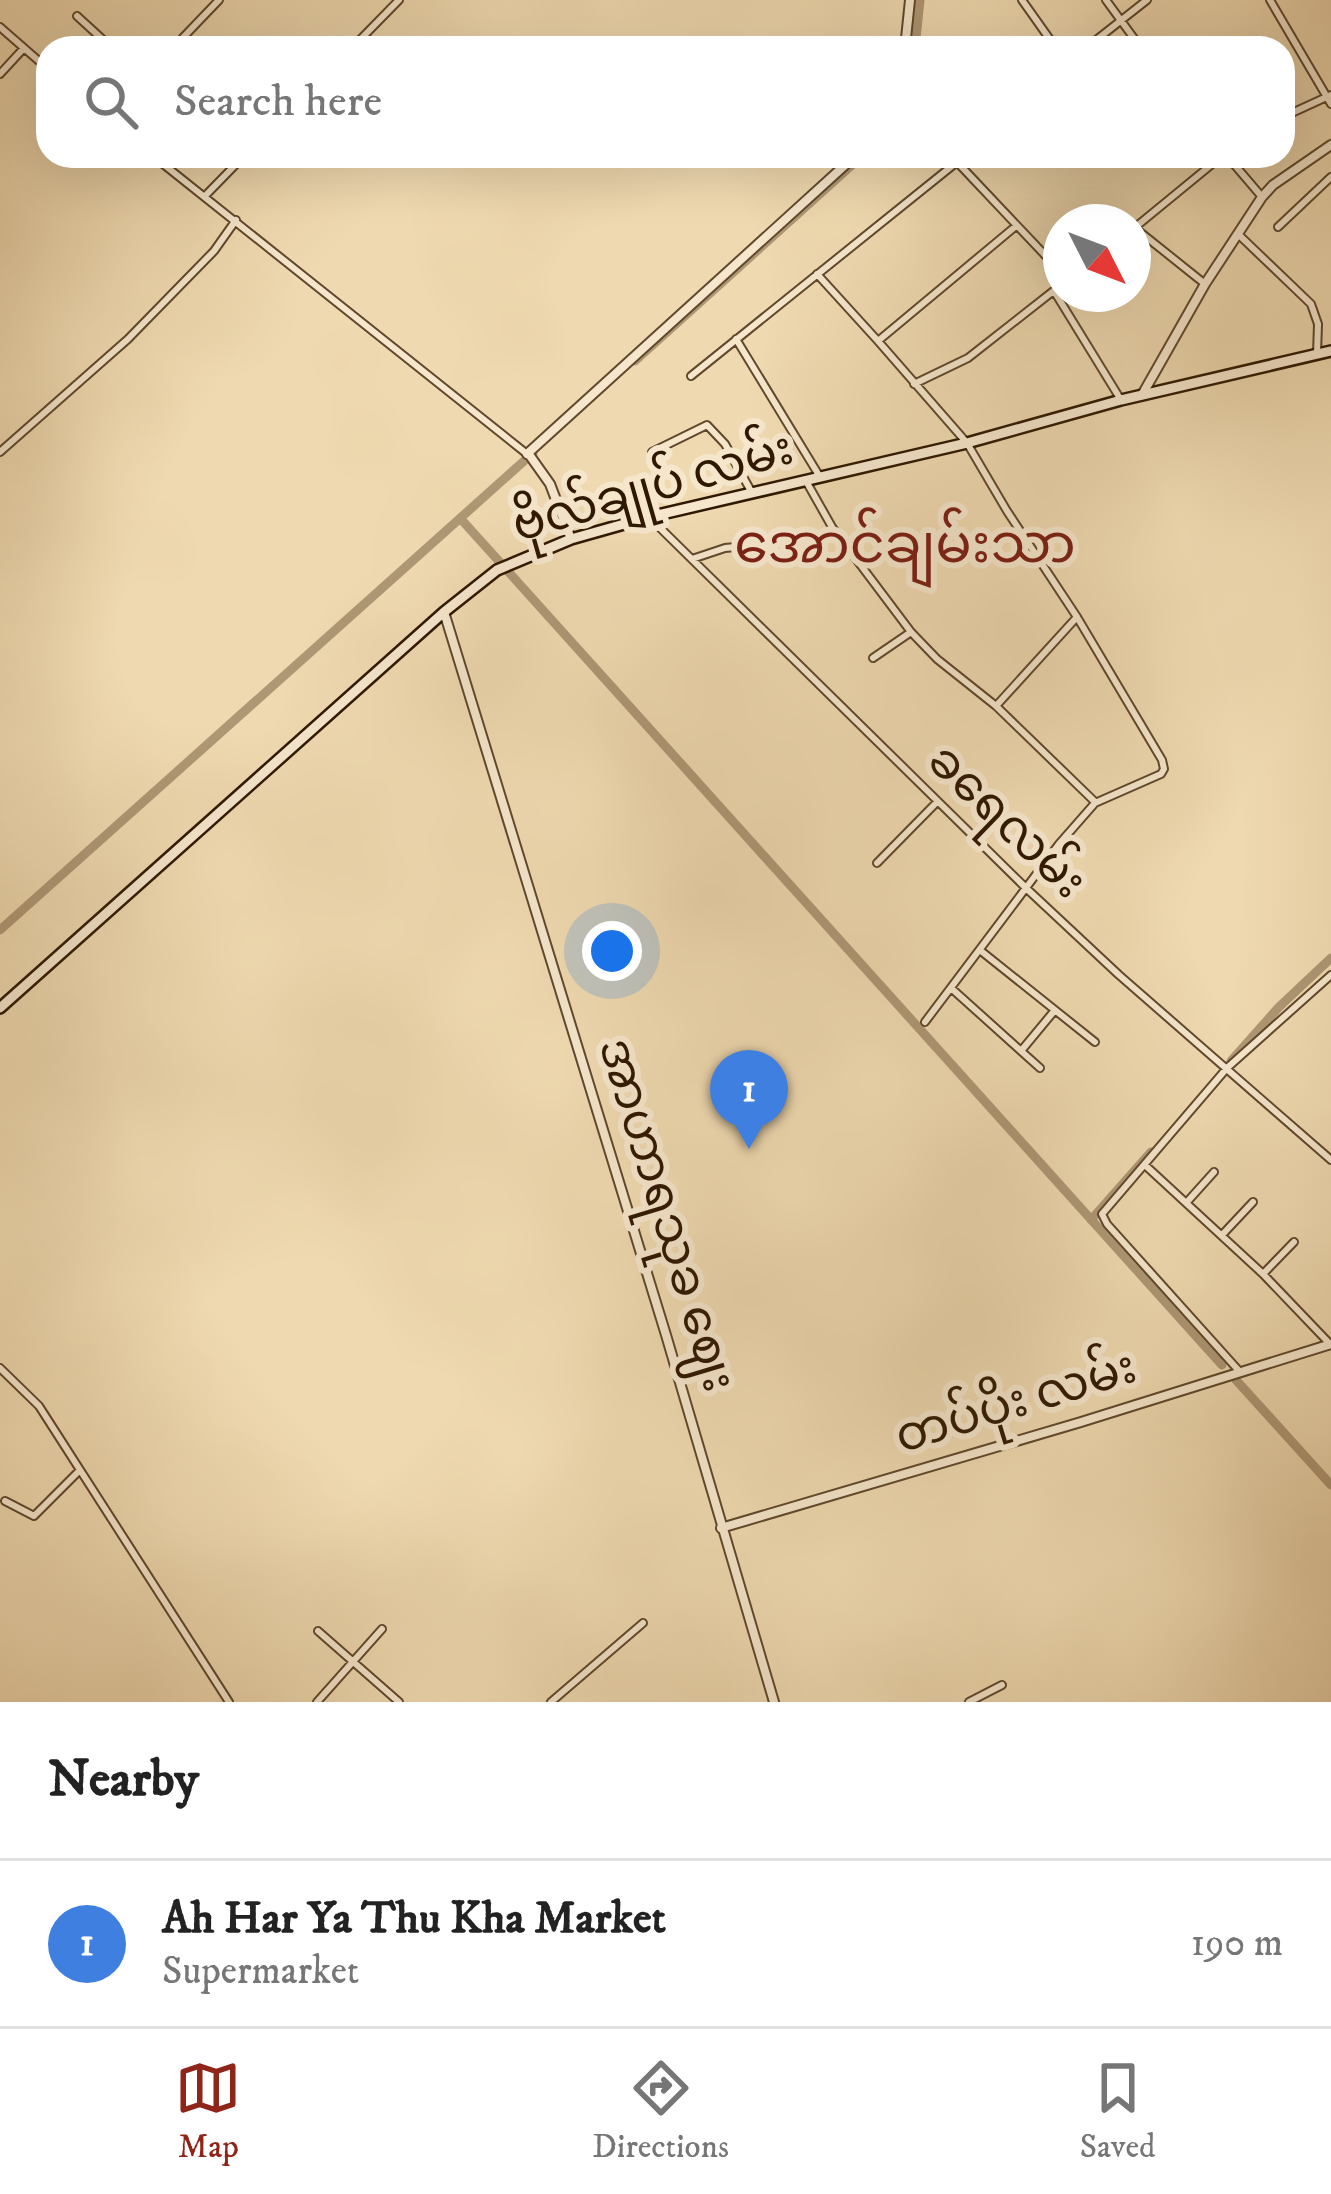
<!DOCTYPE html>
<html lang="en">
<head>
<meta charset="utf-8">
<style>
	:root { --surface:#fff; --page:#f2f2f2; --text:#222; --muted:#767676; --line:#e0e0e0; --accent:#8f2418 }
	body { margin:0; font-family:"IM FELL DW Pica","Noto Sans Myanmar",serif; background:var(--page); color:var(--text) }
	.compass { position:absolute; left:1043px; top:204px; width:108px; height:108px; border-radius:50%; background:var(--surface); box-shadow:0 12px 48px #0002; rotate:132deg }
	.you { position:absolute; left:612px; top:951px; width:42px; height:42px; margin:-30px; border:9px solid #fff; border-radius:50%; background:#1a73e8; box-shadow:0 0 0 18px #1a73e833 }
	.badge { display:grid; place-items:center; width:78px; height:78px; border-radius:50%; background:var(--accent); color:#fff; font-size:39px; font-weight:700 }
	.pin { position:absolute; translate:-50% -99px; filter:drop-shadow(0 3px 6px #0008) }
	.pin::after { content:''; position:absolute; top:63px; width:42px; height:36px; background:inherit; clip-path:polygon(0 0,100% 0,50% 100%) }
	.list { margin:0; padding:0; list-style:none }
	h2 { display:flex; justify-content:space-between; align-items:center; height:156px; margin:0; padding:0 48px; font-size:51px }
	h2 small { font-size:39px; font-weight:400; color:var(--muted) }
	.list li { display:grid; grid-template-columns:78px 1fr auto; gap:36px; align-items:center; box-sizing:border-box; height:168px; padding:0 48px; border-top:3px solid var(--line) }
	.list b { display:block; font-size:45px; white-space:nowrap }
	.list p { margin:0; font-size:39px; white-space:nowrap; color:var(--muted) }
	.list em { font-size:39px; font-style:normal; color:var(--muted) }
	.icon { flex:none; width:66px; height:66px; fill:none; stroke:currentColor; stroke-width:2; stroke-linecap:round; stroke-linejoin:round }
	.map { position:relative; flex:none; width:1331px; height:1702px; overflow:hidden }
	.search { position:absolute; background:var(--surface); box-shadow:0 12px 48px #0002; left:36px; right:36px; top:36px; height:132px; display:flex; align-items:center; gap:30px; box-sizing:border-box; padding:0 42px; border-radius:36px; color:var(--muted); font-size:45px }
	.sheet { height:324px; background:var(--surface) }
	nav { display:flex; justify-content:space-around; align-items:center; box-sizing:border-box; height:168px; border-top:3px solid var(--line); background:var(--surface); font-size:33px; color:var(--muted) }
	nav a { display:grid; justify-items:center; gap:6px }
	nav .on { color:var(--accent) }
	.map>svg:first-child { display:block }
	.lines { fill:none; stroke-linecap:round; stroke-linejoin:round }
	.canal { stroke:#ae9774; stroke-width:9 }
	.minor-casing { stroke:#5f482c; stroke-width:10 }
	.tertiary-casing { stroke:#5f482c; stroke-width:12 }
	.secondary-casing { stroke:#2f1800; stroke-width:14 }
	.minor { stroke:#f5e6cc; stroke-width:6 }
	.tertiary { stroke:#f5e6cc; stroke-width:8 }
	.secondary { stroke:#f5e6cc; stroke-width:9 }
	.labels { text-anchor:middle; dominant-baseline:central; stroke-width:12; stroke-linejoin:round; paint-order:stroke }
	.street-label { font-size:48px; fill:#2f1800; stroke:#f5e6cc }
	.quarter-label { font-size:54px; fill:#7a1f14; stroke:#f5e6cc }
</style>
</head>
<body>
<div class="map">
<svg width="1331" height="1702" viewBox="0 0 1331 1702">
	<rect width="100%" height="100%" fill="#efd9b0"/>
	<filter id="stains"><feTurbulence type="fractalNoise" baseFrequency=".00167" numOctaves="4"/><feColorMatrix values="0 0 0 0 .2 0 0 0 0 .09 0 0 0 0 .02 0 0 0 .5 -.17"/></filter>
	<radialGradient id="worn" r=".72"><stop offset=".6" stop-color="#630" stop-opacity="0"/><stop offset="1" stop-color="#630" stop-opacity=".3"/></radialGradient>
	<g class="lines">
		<path class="canal" d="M915 48 920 0
			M635 361 862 156
			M460 518 1222 1365
			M0 930 533 453
			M1231 1061 1279 1007 1331 958
			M1091 1220 1151 1152
			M1236 1380 1331 1485"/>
		<g class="minor-casing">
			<path id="minor" d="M1022 0 1056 48
				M1106 0 1141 48
				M1270 0 1331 104
				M77 16 112 48
				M0 27 48 69
				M173 48 219 0
				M352 48 399 0
				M1086 48 1147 0
				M1198 48 1208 41
				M0 74 24 48
				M1283 117 1331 95
				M153 156 527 454
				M963 156 957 162 1061 272
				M1227 156 1262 197
				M205 196 244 156
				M1278 227 1331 177
				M1135 228 1205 284
				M1133 229 1222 156
				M1238 234 1311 304 1318 324 1317 354
				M817 274 878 341
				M1054 291 1121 400
				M736 339 820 477
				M691 376 957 162 951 156
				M914 384 968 358 1061 285
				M0 452 128 339 214 251 236 220
				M652 452 707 425 725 444 752 493
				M806 481 832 527 911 632 937 659 996 706 1094 801
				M649 517 1027 889 1119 975 1331 1160
				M692 559 725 548 789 542
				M873 658 911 632
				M996 706 1077 617
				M877 863 937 802
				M981 951 1095 1042
				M951 988 1040 1068
				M925 1022 1059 844 1095 803 1161 774 1164 769 1162 760 1077 617 1007 511 967 443 878 341 1016 226
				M1021 1051 1055 1010
				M1146 1166 1263 1274 1330 1344
				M1187 1202 1214 1172
				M1222 1235 1253 1202
				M1263 1274 1294 1242
				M0 1368 39 1406 229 1702
				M1240 1372 1107 1224 1102 1214 1227 1068 1331 975
				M5 1501 34 1516 80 1470
				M318 1631 399 1702
				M317 1702 382 1629
				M551 1702 643 1623
				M969 1702 1002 1685"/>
		</g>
		<g class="tertiary-casing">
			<path id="tertiary" d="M905 48 910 0
				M1142 395 1205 284 1262 197 1273 185 1331 145
				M528 453 550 484 571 539
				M527 454 855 156
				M444 612 666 1335 774 1702
				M721 1528 1081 1422 1331 1344"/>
		</g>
		<g class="secondary-casing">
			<path id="secondary" d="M0 1008 444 612 497 570 571 539 649 517 967 443 1121 400 1331 351"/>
		</g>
		<use href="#minor" class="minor"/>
		<use href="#tertiary" class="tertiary"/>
		<use href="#secondary" class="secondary"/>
	</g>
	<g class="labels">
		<g class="street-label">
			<text transform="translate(653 488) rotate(-16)">ဗိုလ်ချုပ် လမ်း</text>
			<text transform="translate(1006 822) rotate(44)">ခရေလမ်း</text>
			<text transform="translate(666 1215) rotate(73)">အာဟာရသုခ ဈေး</text>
			<text transform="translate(1016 1403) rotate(-17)">တပ်ပိုး လမ်း</text>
		</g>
		<g class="quarter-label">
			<text x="905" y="546">အောင်ချမ်းသာ</text>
		</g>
	</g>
	<rect width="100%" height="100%" filter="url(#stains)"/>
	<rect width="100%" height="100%" fill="url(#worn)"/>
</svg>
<svg class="compass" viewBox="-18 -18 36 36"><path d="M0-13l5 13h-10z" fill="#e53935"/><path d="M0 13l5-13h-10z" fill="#767676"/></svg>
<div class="you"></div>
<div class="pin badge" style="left:749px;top:1149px;background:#3f7fe0">1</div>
<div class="search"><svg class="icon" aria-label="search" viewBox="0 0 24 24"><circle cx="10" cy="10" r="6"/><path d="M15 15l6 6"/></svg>Search here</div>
</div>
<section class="sheet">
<h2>Nearby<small></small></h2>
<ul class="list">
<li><span class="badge" style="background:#3f7fe0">1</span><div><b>Ah Har Ya Thu Kha Market</b><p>Supermarket</p></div><em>190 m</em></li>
</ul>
</section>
<nav>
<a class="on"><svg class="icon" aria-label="map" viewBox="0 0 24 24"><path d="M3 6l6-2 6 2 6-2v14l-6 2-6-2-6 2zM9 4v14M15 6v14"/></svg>Map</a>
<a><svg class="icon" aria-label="directions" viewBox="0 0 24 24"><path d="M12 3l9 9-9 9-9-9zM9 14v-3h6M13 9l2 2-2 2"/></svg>Directions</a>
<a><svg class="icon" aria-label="saved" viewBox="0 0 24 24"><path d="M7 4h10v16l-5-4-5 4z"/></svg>Saved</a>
</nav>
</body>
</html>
